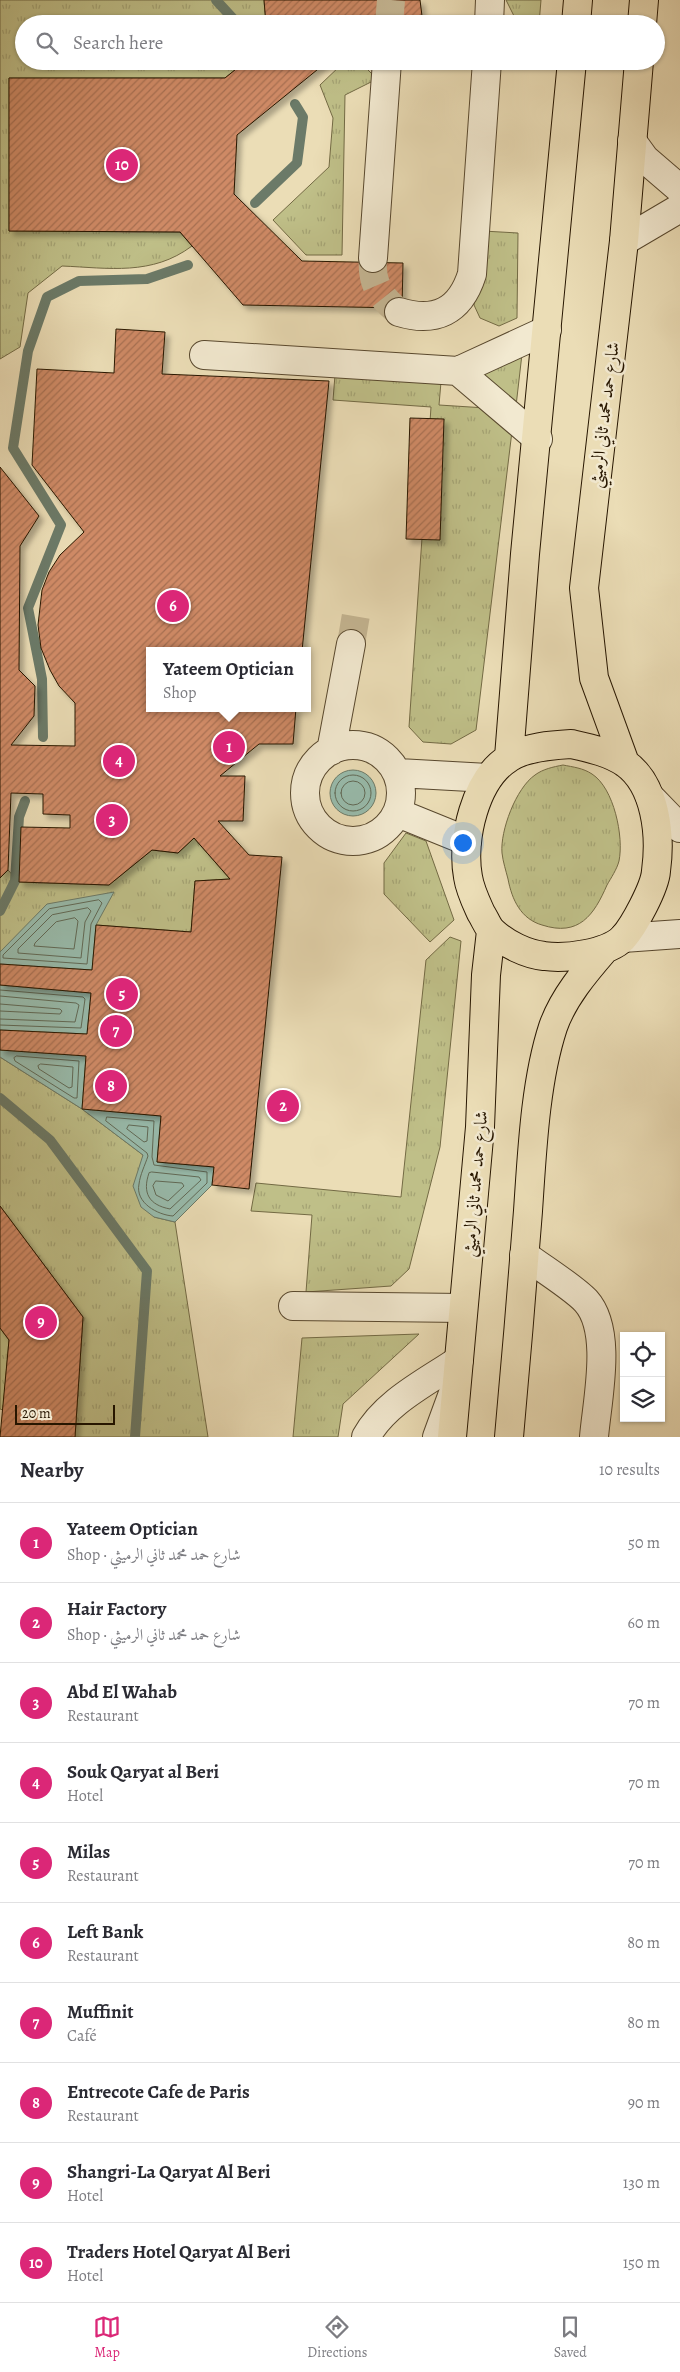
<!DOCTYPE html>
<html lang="en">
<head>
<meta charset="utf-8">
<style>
	:root { --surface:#fff; --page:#f7f7f7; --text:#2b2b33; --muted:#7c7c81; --line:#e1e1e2; --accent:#db2777 }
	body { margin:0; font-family:Alegreya,Amiri,serif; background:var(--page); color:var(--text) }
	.controls { position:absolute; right:15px; bottom:15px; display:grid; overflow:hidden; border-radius:0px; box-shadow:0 1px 4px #0004 }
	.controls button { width:45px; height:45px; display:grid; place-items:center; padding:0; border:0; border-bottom:1px solid var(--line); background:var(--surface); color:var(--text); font:25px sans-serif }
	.scale { position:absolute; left:15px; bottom:12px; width:100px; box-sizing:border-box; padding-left:5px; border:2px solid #271600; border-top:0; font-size:14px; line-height:18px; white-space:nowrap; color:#271600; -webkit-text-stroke:4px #f2e9d0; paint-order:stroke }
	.you { position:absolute; left:462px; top:842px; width:18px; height:18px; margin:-12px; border:4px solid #fff; border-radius:50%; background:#1a73e8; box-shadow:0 0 0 8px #1a73e833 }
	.badge { display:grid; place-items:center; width:32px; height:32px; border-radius:50%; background:var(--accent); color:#fff; font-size:16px; font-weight:700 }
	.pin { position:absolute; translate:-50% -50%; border:2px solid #fff; box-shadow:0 1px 5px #0006 }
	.popup { position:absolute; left:146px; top:647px; width:165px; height:65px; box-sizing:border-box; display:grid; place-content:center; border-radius:0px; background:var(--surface); filter:drop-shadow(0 1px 4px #0005); font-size:16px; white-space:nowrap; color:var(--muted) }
	.popup b { font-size:19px; color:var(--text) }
	.popup::after { content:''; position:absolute; left:50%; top:100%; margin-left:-10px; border:10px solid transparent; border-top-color:var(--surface) }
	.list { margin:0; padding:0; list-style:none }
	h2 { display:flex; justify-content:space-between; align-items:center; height:65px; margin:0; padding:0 20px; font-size:21px }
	h2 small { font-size:16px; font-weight:400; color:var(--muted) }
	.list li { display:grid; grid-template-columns:32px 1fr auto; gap:15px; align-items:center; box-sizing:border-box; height:80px; padding:0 20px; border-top:1px solid var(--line) }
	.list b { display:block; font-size:19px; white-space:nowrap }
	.list p { margin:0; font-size:16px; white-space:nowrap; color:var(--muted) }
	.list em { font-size:16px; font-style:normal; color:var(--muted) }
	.icon { flex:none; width:28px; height:28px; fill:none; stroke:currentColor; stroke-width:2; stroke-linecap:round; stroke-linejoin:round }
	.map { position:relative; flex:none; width:680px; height:1437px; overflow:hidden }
	.search { position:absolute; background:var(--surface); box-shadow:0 1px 4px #0004; left:15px; right:15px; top:15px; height:55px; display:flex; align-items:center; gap:12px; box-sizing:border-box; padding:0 18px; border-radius:28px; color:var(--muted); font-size:19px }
	.sheet { height:865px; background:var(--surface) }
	nav { display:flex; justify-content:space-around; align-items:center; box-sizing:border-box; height:70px; border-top:1px solid var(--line); background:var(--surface); font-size:14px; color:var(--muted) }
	nav a { display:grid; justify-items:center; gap:2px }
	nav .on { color:var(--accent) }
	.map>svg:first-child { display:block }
	.grass { fill:url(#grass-tufts); stroke:#736a44 }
	.water { fill:#98bcad; stroke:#6b7a68 }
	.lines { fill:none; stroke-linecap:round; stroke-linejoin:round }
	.shore { stroke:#606956; stroke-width:1 }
	.stream { stroke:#6b7a68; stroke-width:10 }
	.building { fill:url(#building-hatch); stroke:#271600; filter:url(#shadow) }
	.minor-tunnel { stroke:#c4b592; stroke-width:28; stroke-dasharray:28 14; stroke-linecap:butt }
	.minor-casing { stroke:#58482e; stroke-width:30 }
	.major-casing { stroke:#271600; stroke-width:30 }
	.minor { stroke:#f2e9d0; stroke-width:28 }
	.major { stroke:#ebddb6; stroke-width:28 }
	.labels { text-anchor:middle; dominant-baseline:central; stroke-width:5; stroke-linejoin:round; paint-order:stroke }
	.street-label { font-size:18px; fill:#271600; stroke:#f2e9d0 }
</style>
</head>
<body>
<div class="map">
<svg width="680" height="1437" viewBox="0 0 680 1437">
	<defs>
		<pattern id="grass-tufts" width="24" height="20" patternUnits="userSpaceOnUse" patternTransform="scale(1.25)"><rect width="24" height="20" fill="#bfbf88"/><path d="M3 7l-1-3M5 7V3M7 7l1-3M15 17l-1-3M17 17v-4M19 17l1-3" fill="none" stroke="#a4a374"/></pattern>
		<pattern id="building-hatch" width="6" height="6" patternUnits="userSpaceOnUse" patternTransform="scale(1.25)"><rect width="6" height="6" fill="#cf8a66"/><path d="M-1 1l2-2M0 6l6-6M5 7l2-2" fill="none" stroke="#a87052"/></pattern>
		<filter id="shadow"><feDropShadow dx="4.5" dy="4.5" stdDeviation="2.5" flood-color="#0004"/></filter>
	</defs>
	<rect width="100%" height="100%" fill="#ebddb6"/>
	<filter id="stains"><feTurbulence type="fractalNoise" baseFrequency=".004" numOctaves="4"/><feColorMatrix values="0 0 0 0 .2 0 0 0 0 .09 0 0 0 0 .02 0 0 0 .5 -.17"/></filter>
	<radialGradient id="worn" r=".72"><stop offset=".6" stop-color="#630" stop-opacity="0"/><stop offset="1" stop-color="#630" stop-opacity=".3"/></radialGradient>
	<path class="grass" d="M0 0H264L266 24H24V61H246L225 78H9V231L180 232 192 246C152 276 109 268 62 266L28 293 20 347 0 359Z
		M506 0H541L539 24H518Z
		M342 64H362L377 79 345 95 342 255H306L273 220 329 167 333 118 320 85Z
		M483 231 518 233 517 318 499 326 480 318 474 305Z
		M522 354 516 406 478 374Z
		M335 375 441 382 439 405 486 408 512 431 476 730 451 744 423 742 409 727 431 407 333 400Z
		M563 765C573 767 583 768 592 774 614 788 624 837 619 861 617 869 611 878 607 885 594 915 579 937 542 925 521 919 512 900 508 879 506 871 503 862 502 853 500 831 516 788 535 775 543 769 553 767 563 765Z
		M406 833 426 841 454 920 430 942 384 894V863Z
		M194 838 230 879 195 881 191 932 96 925 92 970 0 964V878L8 870 19 882 109 885 152 850 178 853Z
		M450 937 461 941 440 1147 409 1269 391 1286 306 1292 312 1215 251 1211 256 1183 401 1197 426 960Z
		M0 1057 82 1109 143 1155 154 1217 175 1222 208 1437H75L83 1317 0 1206Z
		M0 1328 9 1340 3 1410 0 1409Z
		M419 1334 343 1404 338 1437H293L302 1338Z"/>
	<path class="water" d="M330 793a23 23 0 1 1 46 0a23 23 0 1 1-46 0Z
		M114 892 96 925 92 970 0 964V952L47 904Z
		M0 985 91 993 87 1034 0 1030Z
		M0 1050 86 1056 82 1109 161 1116 157 1162 214 1167 212 1185 175 1222 154 1217 141 1207 133 1186 143 1155 82 1109 0 1057Z"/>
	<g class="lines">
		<path class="shore" d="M335 793a18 18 0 1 1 36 0a18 18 0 1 1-36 0Z
			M341 793a12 12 0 1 1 24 0a12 12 0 1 1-24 0Z
			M99 900 102 903 91 924 87 964 3 958V955L49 909Z
			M88 908 91 911 85 922 81 958 18 953V949L52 915Z
			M75 918 78 921 74 949 34 946 35 943 56 922Z
			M0 990 83 997 85 999 81 1028 0 1025
			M0 996 76 1003 79 1005 75 1022 0 1019
			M0 1004 60 1009 62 1011 60 1014 0 1011
			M17 1056 79 1061 77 1098H74L15 1061 14 1058Z
			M41 1064 73 1067 72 1087 69 1088 39 1069 38 1066Z
			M107 1117 154 1121 152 1157 154 1165 207 1172V1183L173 1216C158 1215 135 1203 139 1184 140 1175 145 1165 148 1156L147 1153 106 1121Z
			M129 1125 148 1127 147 1141 144 1142 127 1129Z
			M152 1172 199 1177 201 1180 170 1209C149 1205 142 1193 149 1173Z
			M156 1181 182 1183 184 1186 168 1201 156 1195 153 1186Z"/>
		<path class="stream" d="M216 0 238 24
			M255 203 297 163 303 117 295 104
			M43 737 42 679 28 608 61 525 13 448 28 351 47 297 79 281 147 279 188 265
			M0 911 15 881 19 817 25 801
			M0 1098 50 1140 147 1271 135 1437"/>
	</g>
	<path class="building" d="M264 0H420L423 24H266Z
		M246 61H328L237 135 234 194 302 261 403 263 402 308 243 305 180 232 9 231V78H225Z
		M116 329 165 332 162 374 329 381 302 651H150V708H296L293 744H259L220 776H245L243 821H218L249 855 282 857 249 1189 212 1185 214 1167 157 1162 161 1116 82 1109 86 1056 0 1050V1030L87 1034 91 993 0 985V964L92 970 96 925 191 932 195 881 230 879 194 838 178 853 152 850 109 885 19 882 21 827 70 828V815L43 814V794L11 793 8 870 0 878V467L39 516 20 546 19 670 35 686 34 716 11 745 75 746V703L59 686 50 670 41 648 38 625 42 590 49 572 60 555 84 532 32 465 37 369 114 373Z
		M410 418 444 419 440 540 406 539Z
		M0 1206 83 1317 75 1437H0L9 1340 0 1328Z"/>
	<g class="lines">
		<path class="minor-tunnel" d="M389 24 391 0
			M373 258C371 283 380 297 399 312
			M351 644 358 603"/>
		<g class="minor-casing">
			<path id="minor" d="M489 24 490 0
				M632 141 645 159 680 189
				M624 241 680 208
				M373 258 387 61
				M399 312C435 323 460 312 472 274L487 61
				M204 355 458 371 547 330
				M458 371 538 439
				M305 793a48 48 0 1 1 96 0a48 48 0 1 1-96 0Z
				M331 751 351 644
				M398 773 488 778
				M650 797 680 828
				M398 813 467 841
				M623 938 680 934
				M524 1255C541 1267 574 1288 586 1301 613 1331 597 1400 594 1437
				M293 1306 463 1308
				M366 1437C385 1402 427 1382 459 1360
				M437 1437 452 1396"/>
		</g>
		<g class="major-casing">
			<path id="major" d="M576 24 578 0
				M642 24 644 0
				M571 744C589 748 609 752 625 763 656 785 661 835 656 871 655 887 634 926 623 938 607 954 565 959 544 956 526 954 506 944 493 932 488 928 485 919 481 913 476 902 470 890 468 877 461 840 475 779 509 758 525 747 553 745 571 744Z
				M509 757 525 554 572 61
				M625 763 594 678 584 588 624 241 639 61
				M452 1437 480 1127 486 975 491 931
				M509 1437C516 1362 522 1286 528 1211 532 1153 535 1082 553 1027 563 998 585 972 605 949"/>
		</g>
		<use href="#minor" class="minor"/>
		<use href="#major" class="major"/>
	</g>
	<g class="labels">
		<g class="street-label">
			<text transform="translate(604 415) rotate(-83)">شارع حمد محمد ثاني الرميثي</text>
			<text transform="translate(475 1184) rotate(-85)">شارع حمد محمد ثاني الرميثي</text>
		</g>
	</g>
	<rect width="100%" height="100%" filter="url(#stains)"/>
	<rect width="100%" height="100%" fill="url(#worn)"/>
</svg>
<div class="controls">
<button><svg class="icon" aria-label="locate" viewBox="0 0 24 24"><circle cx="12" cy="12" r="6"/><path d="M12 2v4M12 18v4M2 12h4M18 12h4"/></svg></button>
<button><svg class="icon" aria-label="layers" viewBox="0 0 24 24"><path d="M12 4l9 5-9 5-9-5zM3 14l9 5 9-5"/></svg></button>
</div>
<div class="scale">20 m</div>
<div class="you"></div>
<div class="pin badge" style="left:229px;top:747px">1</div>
<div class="popup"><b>Yateem Optician</b>Shop</div>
<div class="pin badge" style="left:283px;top:1106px">2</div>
<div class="pin badge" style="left:112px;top:820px">3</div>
<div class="pin badge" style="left:119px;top:761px">4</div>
<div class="pin badge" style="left:122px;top:994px">5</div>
<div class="pin badge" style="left:173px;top:606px">6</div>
<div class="pin badge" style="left:116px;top:1031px">7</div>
<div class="pin badge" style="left:111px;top:1086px">8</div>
<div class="pin badge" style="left:41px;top:1322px">9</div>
<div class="pin badge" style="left:122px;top:165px">10</div>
<div class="search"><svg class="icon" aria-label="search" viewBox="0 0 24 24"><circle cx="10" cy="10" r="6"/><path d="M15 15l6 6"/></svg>Search here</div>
</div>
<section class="sheet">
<h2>Nearby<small>10 results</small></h2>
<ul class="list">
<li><span class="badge">1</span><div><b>Yateem Optician</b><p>Shop · شارع حمد محمد ثاني الرميثي</p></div><em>50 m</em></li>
<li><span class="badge">2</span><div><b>Hair Factory</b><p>Shop · شارع حمد محمد ثاني الرميثي</p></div><em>60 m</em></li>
<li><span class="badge">3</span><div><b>Abd El Wahab</b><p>Restaurant</p></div><em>70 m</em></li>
<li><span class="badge">4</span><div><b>Souk Qaryat al Beri</b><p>Hotel</p></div><em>70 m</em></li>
<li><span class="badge">5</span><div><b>Milas</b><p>Restaurant</p></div><em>70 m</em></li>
<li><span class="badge">6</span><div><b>Left Bank</b><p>Restaurant</p></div><em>80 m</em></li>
<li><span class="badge">7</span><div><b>Muffinit</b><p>Café</p></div><em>80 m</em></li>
<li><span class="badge">8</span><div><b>Entrecote Cafe de Paris</b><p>Restaurant</p></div><em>90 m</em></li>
<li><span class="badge">9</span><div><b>Shangri-La Qaryat Al Beri</b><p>Hotel</p></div><em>130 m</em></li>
<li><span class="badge">10</span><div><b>Traders Hotel Qaryat Al Beri</b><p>Hotel</p></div><em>150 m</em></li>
</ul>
</section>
<nav>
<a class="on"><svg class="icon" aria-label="map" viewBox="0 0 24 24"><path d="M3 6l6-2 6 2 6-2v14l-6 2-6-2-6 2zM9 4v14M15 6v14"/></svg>Map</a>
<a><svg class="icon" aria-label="directions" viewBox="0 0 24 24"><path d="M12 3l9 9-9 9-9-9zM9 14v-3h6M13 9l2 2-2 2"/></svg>Directions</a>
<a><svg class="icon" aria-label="saved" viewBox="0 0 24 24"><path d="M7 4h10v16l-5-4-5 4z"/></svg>Saved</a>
</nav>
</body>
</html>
